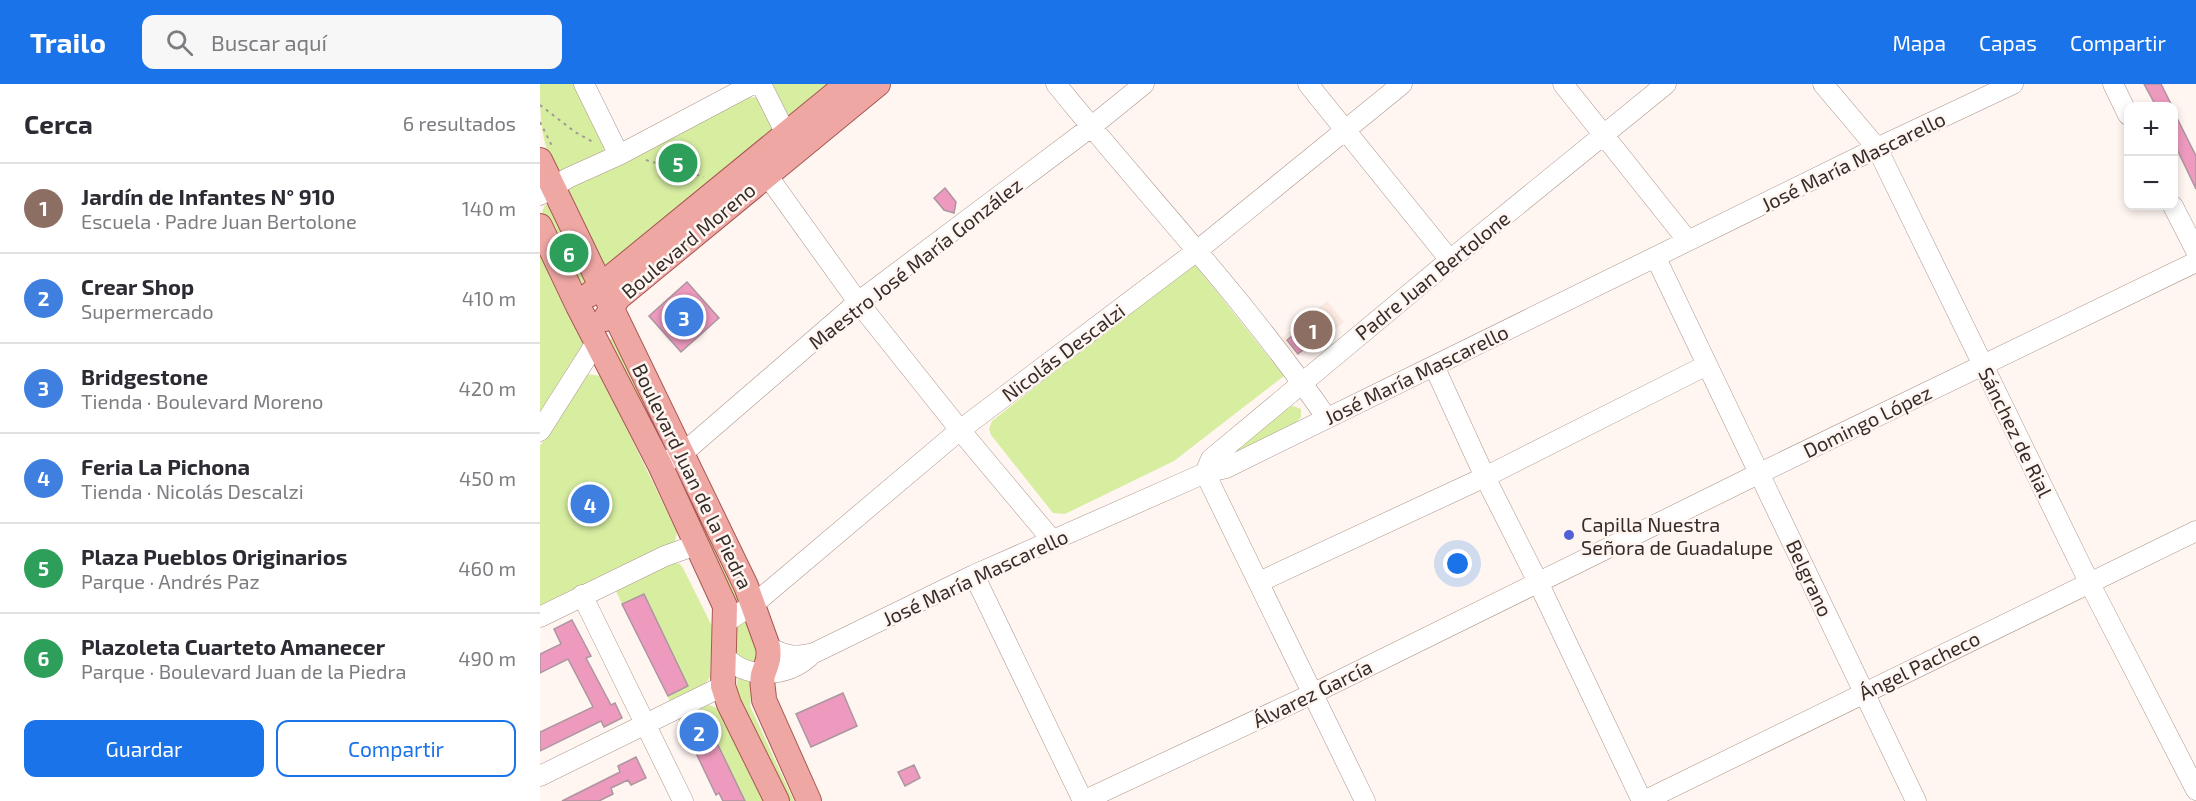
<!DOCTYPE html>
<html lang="es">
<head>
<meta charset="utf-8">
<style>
	:root { --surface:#fff; --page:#f7f7f7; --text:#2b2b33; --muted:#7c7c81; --line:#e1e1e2; --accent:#1a73e8 }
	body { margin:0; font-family:"Exo 2",sans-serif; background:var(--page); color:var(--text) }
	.controls { position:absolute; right:18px; top:18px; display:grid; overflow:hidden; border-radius:12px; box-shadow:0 3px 9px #0003 }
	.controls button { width:54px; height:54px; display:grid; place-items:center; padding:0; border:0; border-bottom:2px solid var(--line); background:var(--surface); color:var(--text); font:30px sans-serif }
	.you { position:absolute; left:918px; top:480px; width:21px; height:21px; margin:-15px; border:4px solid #fff; border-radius:50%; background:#1a73e8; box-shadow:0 0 0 9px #1a73e833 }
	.badge { display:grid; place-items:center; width:39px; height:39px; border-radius:50%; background:var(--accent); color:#fff; font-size:20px; font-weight:700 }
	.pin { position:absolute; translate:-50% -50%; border:3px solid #fff; box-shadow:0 2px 6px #0006 }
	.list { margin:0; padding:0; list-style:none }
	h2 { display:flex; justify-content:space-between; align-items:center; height:78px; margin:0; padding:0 24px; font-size:26px }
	h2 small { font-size:20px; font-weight:400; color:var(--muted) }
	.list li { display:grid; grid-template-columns:39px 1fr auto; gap:18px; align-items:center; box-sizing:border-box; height:90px; padding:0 24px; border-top:2px solid var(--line) }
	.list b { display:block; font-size:22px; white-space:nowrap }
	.list p { margin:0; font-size:20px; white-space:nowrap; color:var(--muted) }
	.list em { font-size:20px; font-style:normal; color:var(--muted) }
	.actions { display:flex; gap:12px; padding:18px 24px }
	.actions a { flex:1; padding:14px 0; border:2px solid var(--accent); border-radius:12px; text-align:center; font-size:21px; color:var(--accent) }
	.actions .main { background:var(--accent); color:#fff }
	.icon { flex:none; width:33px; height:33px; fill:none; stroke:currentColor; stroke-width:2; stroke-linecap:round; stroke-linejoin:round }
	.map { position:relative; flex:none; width:1656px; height:717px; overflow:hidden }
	header { display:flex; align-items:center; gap:36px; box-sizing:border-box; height:84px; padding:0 30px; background:var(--accent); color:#fff }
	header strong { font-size:28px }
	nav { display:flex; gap:33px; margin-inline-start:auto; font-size:21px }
	.search { width:420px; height:54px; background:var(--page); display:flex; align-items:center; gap:15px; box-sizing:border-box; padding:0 21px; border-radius:12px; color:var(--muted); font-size:22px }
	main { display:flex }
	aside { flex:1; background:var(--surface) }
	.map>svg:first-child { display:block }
	.built { fill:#fbe8e0 }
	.green { fill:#d7eea1 }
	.building { fill:#ed9abe; stroke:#ac969f; stroke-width:1.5 }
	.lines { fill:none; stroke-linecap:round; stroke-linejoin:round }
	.minor-casing { stroke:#aa958b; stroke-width:21 }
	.major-casing { stroke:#a75752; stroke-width:26 }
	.path { stroke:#a39995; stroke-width:2; stroke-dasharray:3 4.5; stroke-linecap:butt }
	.minor { stroke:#fff; stroke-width:20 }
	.major { stroke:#efa7a4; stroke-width:24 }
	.poi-dot { fill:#5361d7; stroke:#fff5f1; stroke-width:2 }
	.labels { text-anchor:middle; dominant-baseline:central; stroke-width:5; stroke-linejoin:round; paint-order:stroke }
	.street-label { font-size:20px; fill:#362d29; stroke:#fff5f1 }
	.poi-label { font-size:20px; fill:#362d29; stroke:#fff5f1; text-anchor:start }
</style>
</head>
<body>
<header>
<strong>Trailo</strong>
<div class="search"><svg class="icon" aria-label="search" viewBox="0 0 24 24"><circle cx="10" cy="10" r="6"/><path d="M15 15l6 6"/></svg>Buscar aquí</div>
<nav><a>Mapa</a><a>Capas</a><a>Compartir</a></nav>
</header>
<main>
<aside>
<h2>Cerca<small>6 resultados</small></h2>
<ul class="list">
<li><span class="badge" style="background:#8d6e63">1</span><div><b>Jardín de Infantes N° 910</b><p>Escuela · Padre Juan Bertolone</p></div><em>140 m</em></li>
<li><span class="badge" style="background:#3f7fe0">2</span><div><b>Crear Shop</b><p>Supermercado</p></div><em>410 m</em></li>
<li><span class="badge" style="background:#3f7fe0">3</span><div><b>Bridgestone</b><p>Tienda · Boulevard Moreno</p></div><em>420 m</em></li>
<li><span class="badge" style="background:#3f7fe0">4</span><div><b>Feria La Pichona</b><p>Tienda · Nicolás Descalzi</p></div><em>450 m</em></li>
<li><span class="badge" style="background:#2e9e5b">5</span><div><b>Plaza Pueblos Originarios</b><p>Parque · Andrés Paz</p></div><em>460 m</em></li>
<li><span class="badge" style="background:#2e9e5b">6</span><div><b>Plazoleta Cuarteto Amanecer</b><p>Parque · Boulevard Juan de la Piedra</p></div><em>490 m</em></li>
</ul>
<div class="actions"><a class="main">Guardar</a><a>Compartir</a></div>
</aside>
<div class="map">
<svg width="1656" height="717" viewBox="0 0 1656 717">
	<rect width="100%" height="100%" fill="#fff5f1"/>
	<path class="built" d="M787 217 804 238 763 272 755 271 741 255Z"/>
	<path class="green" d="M0 0H37L66 59 63 68 21 88C0 70 0 27 0 0Z
		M228 0H295L246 35Z
		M216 13C228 20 235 36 233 50L62 185 27 113 29 106 32 102 205 14Z
		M9 120 49 195 41 203 37 201 2 128 5 121Z
		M0 164 45 261 0 337Z
		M653 178 744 292 634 377 525 430 513 429 451 351 449 345 452 337Z
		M75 252 125 353 122 356H119L69 256Z
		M46 290 61 292 137 448 135 458 128 465 0 528V362Z
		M753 322 761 325V333L755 340 693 370 694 366 744 324Z
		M137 388H141L208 518 197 527 135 391Z
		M134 479 140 480 143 484 172 542 170 593 164 602 130 618 128 613 148 602 104 510 82 520 76 507Z
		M207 538 220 571 214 580 196 576 194 547 201 539Z
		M199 588 204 591 212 602 210 622 254 717H248L195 610Z
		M169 621 180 625 226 717H205L167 638 145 648 138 635Z"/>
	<path class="building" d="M1604 0H1621L1632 22H1616Z
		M1634 28 1656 72V105L1634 59Z
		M405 104 416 118 414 129 404 126 394 114Z
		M147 198 179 234 141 268 109 232Z
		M773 235 784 249 758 270 747 256Z
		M104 510 148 602 128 612 82 520Z
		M32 536 51 572 46 574 71 621 75 619 82 634 64 643 61 637 0 667V648L53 623 28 575 0 589V570L21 560 14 545Z
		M303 609 317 642 271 663 256 630Z
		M167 638 177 659 205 717H183L179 709 176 711 156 669 145 648Z
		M96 673 106 694 91 701 88 696 71 704 73 710 59 717H22L80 688 78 682Z
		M374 681 380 694 365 702 358 688Z"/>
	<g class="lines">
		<g class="minor-casing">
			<path id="minor" d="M44 0 79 71
				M221 0 252 62
				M516 0C606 111 705 215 786 333
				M768 0 910 176
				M1023 0 1148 157
				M1283 0 1337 64 1549 498 1656 706
				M1573 0 1588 31
				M219 80 318 218 420 346 512 456
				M0 111 28 94 79 71 213 0
				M1633 122 1656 167
				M1116 174 1376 717
				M894 282 945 393 998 498 1102 717
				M0 347 57 257
				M129 376 143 369 318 218 551 43 604 0
				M665 389 671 375 910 176 1126 0
				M665 389 825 717
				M434 491 543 717
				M719 498 945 393 1167 281
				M42 511 143 717
				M0 533 125 472 156 461
				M186 538 214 520 420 346 658 166 862 0
				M228 563C247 572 253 574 274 569L434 491 665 389 686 384 1337 64 1473 0
				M183 570C204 596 245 594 269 573
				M0 692 183 602
				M543 717 772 610 1220 389 1656 178
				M1104 717 1656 447"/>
		</g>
		<g class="major-casing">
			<path id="major" d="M0 76 206 502 228 563C230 575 226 581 223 591 221 599 224 608 224 616L269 717
				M0 142 38 222 120 381 185 522 183 602 189 620 237 717
				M49 211 307 0
				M65 235 78 214 338 0"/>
		</g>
		<path class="path" d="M0 21 35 48 53 58
			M0 38 12 62
			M106 76 164 93"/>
		<use href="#minor" class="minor"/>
		<use href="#major" class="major"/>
	</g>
	<circle class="poi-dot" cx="1029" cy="451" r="6"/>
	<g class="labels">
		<g class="street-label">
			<text transform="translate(1313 77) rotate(-26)">José María Mascarello</text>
			<text transform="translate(148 156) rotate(-40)">Boulevard Moreno</text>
			<text transform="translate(375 179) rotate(-38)">Maestro José María González</text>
			<text transform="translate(892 191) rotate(-39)">Padre Juan Bertolone</text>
			<text transform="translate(523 268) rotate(-37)">Nicolás Descalzi</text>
			<text transform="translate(876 290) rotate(-26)">José María Mascarello</text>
			<text transform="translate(1327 337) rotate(-26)">Domingo López</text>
			<text transform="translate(1476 348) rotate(64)">Sánchez de Rial</text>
			<text transform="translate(153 392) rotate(64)">Boulevard Juan de la Piedra</text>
			<text transform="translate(435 493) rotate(-25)">José María Mascarello</text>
			<text transform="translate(1270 494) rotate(65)">Belgrano</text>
			<text transform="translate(1379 581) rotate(-26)">Ángel Pacheco</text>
			<text transform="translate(772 609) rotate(-26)">Álvarez García</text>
		</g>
		<g class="poi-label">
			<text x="1041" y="440">Capilla Nuestra<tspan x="1041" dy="23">Señora de Guadalupe</tspan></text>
		</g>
	</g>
</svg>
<div class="controls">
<button>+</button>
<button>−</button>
</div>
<div class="you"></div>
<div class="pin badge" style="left:773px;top:246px;background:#8d6e63">1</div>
<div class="pin badge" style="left:159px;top:648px;background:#3f7fe0">2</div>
<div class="pin badge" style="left:144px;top:233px;background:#3f7fe0">3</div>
<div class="pin badge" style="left:50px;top:420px;background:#3f7fe0">4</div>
<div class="pin badge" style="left:138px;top:79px;background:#2e9e5b">5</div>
<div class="pin badge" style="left:29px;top:169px;background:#2e9e5b">6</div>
</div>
</main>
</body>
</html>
